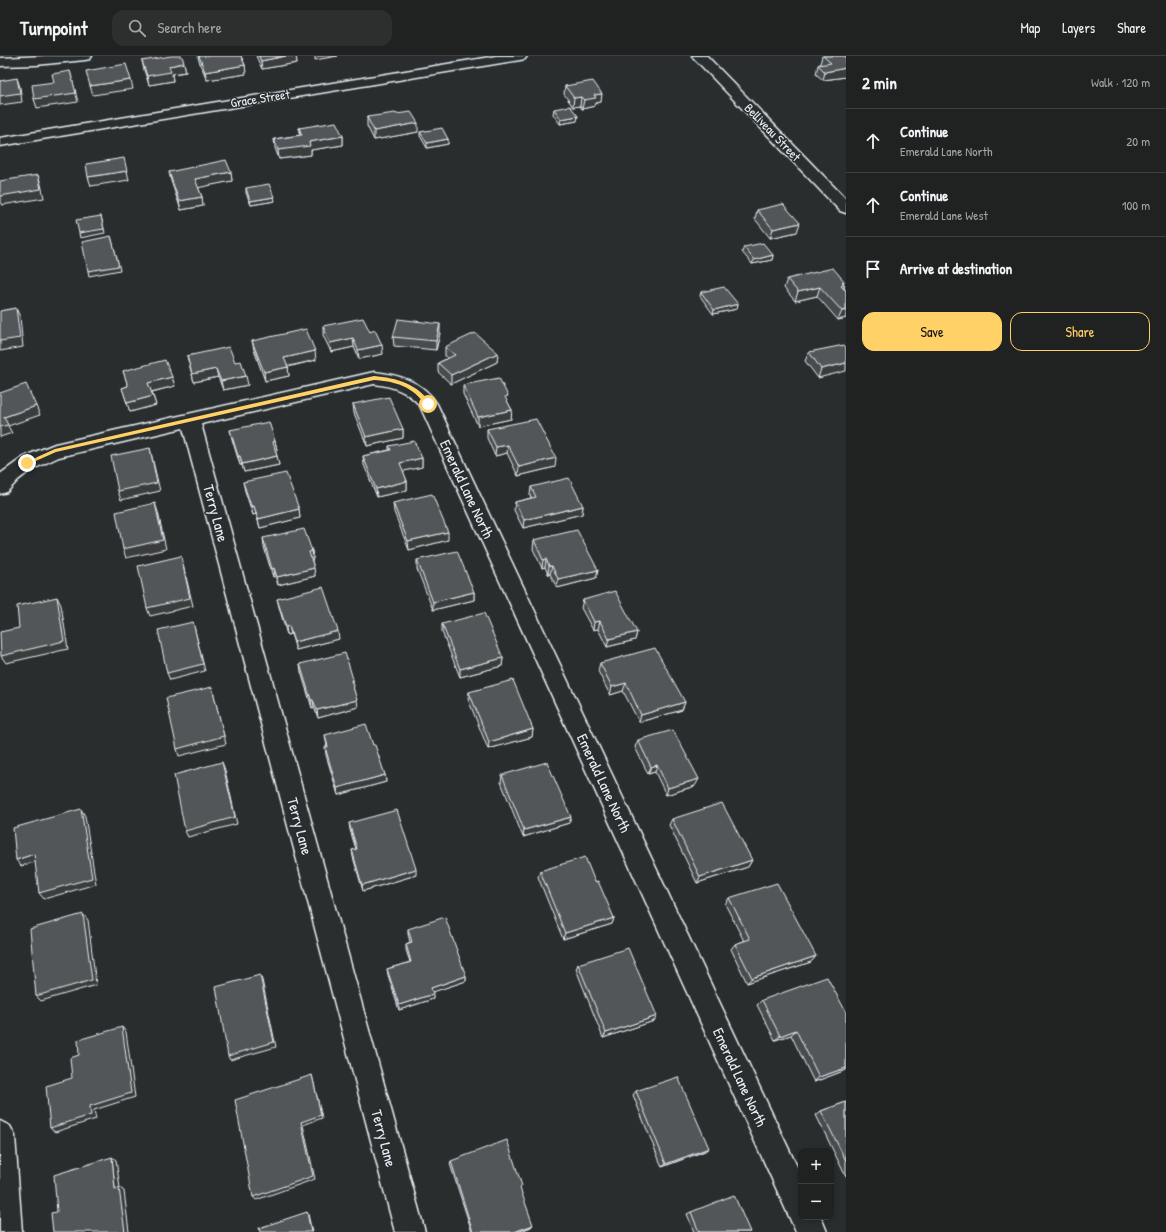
<!DOCTYPE html>
<html lang="en">
<head>
<meta charset="utf-8">
<style>
	:root { --surface:#202222; --page:#2d2f2f; --text:#f1f3f6; --muted:#a2a4a5; --line:#3d3f40; --accent:#ffd166 }
	body { margin:0; font-family:"Patrick Hand",sans-serif; background:var(--page); color:var(--text) }
	.controls { position:absolute; right:12px; bottom:12px; display:grid; overflow:hidden; border-radius:8px; box-shadow:0 2px 6px #0003 }
	.controls button { width:36px; height:36px; display:grid; place-items:center; padding:0; border:0; border-bottom:1px solid var(--line); background:var(--surface); color:var(--text); font:20px sans-serif }
	.stop { position:absolute; width:12px; height:12px; margin:-9px; border:3px solid #ffd166; border-radius:50%; background:#fff }
	.stop.end { background:#ffd166; border-color:#fff; box-shadow:0 1px 4px #0008 }
	.list { margin:0; padding:0; list-style:none }
	h2 { display:flex; justify-content:space-between; align-items:center; height:52px; margin:0; padding:0 16px; font-size:17px }
	h2 small { font-size:13px; font-weight:400; color:var(--muted) }
	.list li { display:grid; grid-template-columns:26px 1fr auto; gap:12px; align-items:center; box-sizing:border-box; height:64px; padding:0 16px; border-top:1px solid var(--line) }
	.list b { display:block; font-size:15px; white-space:nowrap }
	.list p { margin:0; font-size:13px; white-space:nowrap; color:var(--muted) }
	.list em { font-size:13px; font-style:normal; color:var(--muted) }
	.actions { display:flex; gap:8px; padding:12px 16px }
	.actions a { flex:1; padding:9px 0; border:1px solid var(--accent); border-radius:12px; text-align:center; font-size:14px; color:var(--accent) }
	.actions .main { background:var(--accent); color:#111 }
	.icon { flex:none; width:22px; height:22px; fill:none; stroke:currentColor; stroke-width:2; stroke-linecap:round; stroke-linejoin:round }
	.map { position:relative; flex:none; width:846px; height:1176px; overflow:hidden }
	header { display:flex; align-items:center; gap:24px; box-sizing:border-box; height:56px; padding:0 20px; background:var(--surface); border-bottom:1px solid var(--line) }
	header strong { font-size:19px }
	nav { display:flex; gap:22px; margin-inline-start:auto; font-size:14px }
	.search { width:280px; height:36px; background:var(--page); display:flex; align-items:center; gap:10px; box-sizing:border-box; padding:0 14px; border-radius:12px; color:var(--muted); font-size:15px }
	main { display:flex }
	aside { flex:1; background:var(--surface) }
	.map>svg:first-child { display:block }
	.lines { fill:none; stroke-linecap:round; stroke-linejoin:round }
	.street-casing { stroke:#e8f1f8; stroke-width:3 }
	.street { fill:#2a2d2e; fill-rule:evenodd }
	.wall { fill:#474b4d; stroke:#e8f1f8 }
	.shaded-wall { fill:#3a3d3e; stroke:#e8f1f8 }
	.building { fill:#535759; stroke:#e8f1f8 }
	.route { fill:#ffd166 }
	.labels { text-anchor:middle; dominant-baseline:central; stroke-width:3; stroke-linejoin:round; paint-order:stroke }
	.far-street-label { font-size:13px; fill:#e8f1f8; stroke:#2a2d2e }
	.street-label { font-size:15px; fill:#e8f1f8; stroke:#2a2d2e }
</style>
</head>
<body>
<header>
<strong>Turnpoint</strong>
<div class="search"><svg class="icon" aria-label="search" viewBox="0 0 24 24"><circle cx="10" cy="10" r="6"/><path d="M15 15l6 6"/></svg>Search here</div>
<nav><a>Map</a><a>Layers</a><a>Share</a></nav>
</header>
<main>
<div class="map">
<svg width="846" height="1176" viewBox="0 0 846 1176">
	<rect width="100%" height="100%" fill="#2a2d2e"/>
	<filter id="ink" filterUnits="userSpaceOnUse"><feTurbulence type="fractalNoise" baseFrequency=".025" numOctaves="2"/><feDisplacementMap in="SourceGraphic" scale="8" xChannelSelector="R" yChannelSelector="G"/><feConvolveMatrix kernelMatrix="1 2 1 2 8 2 1 2 1" color-interpolation-filters="sRGB"/></filter>
	<g filter="url(#ink)">
		<g class="lines">
			<g class="street-casing">
				<path id="street" d="M45 0H92L90 3 85 4 36 9 0 10V2Z
					M496 0H527L525 3 520 4 0 90V82Z
					M692 0H707L846 143V157L840 155Z
					M374 316C399 319 423 325 437 348L801 1119V1161H821L827 1176H796L420 350C408 335 392 330 374 328L201 368 425 1176H395L183 372 59 401 31 414 18 424 7 436 0 438V418L25 400 55 388Z
					M0 1065 10 1070 15 1080 22 1176H0Z"/>
			</g>
			<use href="#street" class="street"/>
		</g>
		<path class="wall" d="M198 0H241L245 9 246 18 207 24 199 5Z
			M256 0H296L297 7 262 13Z
			M822 0H846V21L823 24 816 18 818 9H821L820 8Z
			M142 5 184 7 186 16 172 18 173 25 149 29 144 14Z
			M565 30 601 46 596 47 595 50 582 53 580 50 573 51 564 38Z
			M554 53 577 65 560 68 553 58Z
			M367 61 418 76 374 84 367 70Z
			M299 72 343 80V89L311 94V99L279 103 275 92 274 83 300 79Z
			M420 76 448 83V88L427 92 420 80Z
			M169 116H231L232 125 198 131 202 141 203 150 181 154 171 125Z
			M246 132 275 145 251 149 246 137Z
			M757 154 797 176 770 182 755 163Z
			M744 191 773 199 772 204 752 208 742 196Z
			M787 223 843 227 845 229 844 232 846 235V262L838 264 817 240 795 245 784 232Z
			M701 236 738 248 737 253 713 258 700 240Z
			M323 270 370 276 383 298 359 303 354 291 331 296 323 279Z
			M440 277 436 294 394 290 393 281Z
			M252 285 316 304 288 311 289 320 265 325 254 294Z
			M445 291 498 297 497 306 451 328 438 316V307L448 302 445 300Z
			M846 292 818 322 805 305 809 296Z
			M187 300 235 306 248 329 223 334 218 321 194 326Z
			M123 315 172 321 175 330 152 336 156 349 130 356 122 332 128 330Z
			M463 329 507 345 512 354 511 363 478 370 463 338Z
			M353 348 403 373V382L367 390 354 357Z
			M487 373 555 411 518 420 507 397 495 400 487 382Z
			M230 374 275 385 277 394H275L277 400 279 409 244 416 242 409H240L232 383Z
			M389 390 422 402V411L403 415 407 425V434L377 441 364 409 363 400 389 394Z
			M243 426 299 453 300 462 260 472 256 458 253 459 245 435Z
			M531 431 583 450 582 458 523 472 514 454 515 446 531 442 530 439Z
			M393 447 448 484 409 494 394 456Z
			M263 482 312 495 313 503 312 504 315 520 278 529 275 520 273 521 264 491Z
			M534 484 598 514 596 522 557 532 550 518H548L545 511 542 512 533 493Z
			M417 504 474 536V544L433 554 417 513Z
			M277 543 339 583 296 594 291 578 287 579 279 551Z
			M583 544 637 576 635 584 607 591 598 573 593 574 581 552Z
			M442 568 503 602 502 610 460 621 442 576Z
			M600 607 685 646 682 654 639 666 623 635 610 639 598 615Z
			M300 608 354 631H353L358 651 318 662 314 651 312 652 301 616Z
			M469 636 533 673 532 681 488 693 468 643Z
			M325 679 373 689 385 719 386 726 338 739 326 699 325 691H327Z
			M638 684 695 730 666 739 655 716 648 718 635 691Z
			M502 719 569 767 523 781 501 726Z
			M672 763 752 804 748 811 697 827 669 769Z
			M349 767 416 819 363 835 353 801 352 794 356 793 350 774Z
			M540 815 595 826 614 862 612 868 563 883 538 821Z
			M729 842 816 900 811 906 747 927 731 893 735 888 744 885 725 848Z
			M408 873 466 920V925L432 936 433 943 399 954 388 919 387 913 410 906 406 894V888L410 886 408 878Z
			M578 908 654 965 603 982 576 913Z
			M762 944 846 956V1014L814 1026 791 979 775 984 757 949Z
			M636 1035 705 1095 662 1111 633 1039Z
			M846 1046V1121L816 1059 821 1055Z
			M451 1105 531 1171 518 1176H472L450 1108Z
			M691 1156 750 1176H694L687 1158Z"/>
		<path class="shaded-wall" d="M286 0H296L297 7 262 13 261 5Z
			M315 0H338L315 4Z
			M184 7 186 16 172 18 173 25 149 29 147 20 169 10Z
			M245 9 246 18 207 24 205 16Z
			M846 12V21L823 24 825 16Z
			M70 15 78 46 37 52 34 43Z
			M17 22 20 31 22 46 0 49V40Z
			M131 24 133 33 93 39 90 30Z
			M602 38 601 46 596 47 595 50 582 53 584 44 594 39Z
			M581 41 580 50 573 51 574 42Z
			M578 60 577 65 560 68 561 63Z
			M418 67V76L374 84V75Z
			M343 80V89L311 94V99L279 103 278 94 309 86Z
			M448 83V88L427 92V87Z
			M127 115 129 124 91 130 88 121Z
			M231 116 232 125 197 132 195 123Z
			M38 119 41 128 44 142 2 149V147H0V140Z
			M202 141 203 150 181 154 179 145Z
			M274 141 275 145 251 149 250 145Z
			M101 160 105 177 80 182 79 177Z
			M800 167 797 176 770 182 773 173Z
			M111 180 120 214 89 220 88 215Z
			M773 199 772 204 752 208 754 204Z
			M844 225 843 229H845L841 238 842 226Z
			M820 231 817 240 795 245 798 236Z
			M738 248 737 253 713 258 714 254Z
			M16 252 20 261 23 291 0 295V285Z
			M846 254V262L838 264 842 255Z
			M440 268V277L436 294V285Z
			M353 282 354 291 331 296 330 287Z
			M382 289 383 298 359 303 358 294Z
			M315 295 316 304 285 311 284 302Z
			M498 297 497 306 451 328V319Z
			M846 307V315L818 322 821 313Z
			M288 311 289 320 265 325 264 316Z
			M216 313 218 321 194 326 192 318Z
			M246 320 248 329 223 334 221 325Z
			M172 321 175 330 151 336 148 327Z
			M153 340 156 349 130 356 127 347Z
			M36 350 40 359 8 370 12 377 0 381V371L4 361Z
			M512 354 511 363 478 370V361Z
			M403 373V382L367 390 366 381Z
			M275 385 277 394 274 395 273 386Z
			M508 389 507 397 495 400 496 391Z
			M150 392 152 401 160 435 121 444 118 435Z
			M238 400H240L242 409H240Z
			M277 400 279 409 244 416 242 408Z
			M422 402V411L400 416V407Z
			M556 402 555 411 518 420 519 411Z
			M407 425V434L377 441 376 433Z
			M155 447 158 456 166 493 126 502 123 493Z
			M251 450H254L256 458 253 459Z
			M583 450 582 458 523 472 524 464Z
			M299 453 300 462 260 472 258 463Z
			M448 476V484L409 494 408 485Z
			M312 495 313 503 310 504 309 496Z
			M181 500 193 550 150 560 147 552Z
			M546 503 545 511 542 512 543 504Z
			M549 510H552L550 518H548Z
			M274 512 275 520 273 521 272 513Z
			M314 512 315 520 278 529 277 521Z
			M598 514 596 522 557 532 558 523Z
			M474 536V544L433 554V546Z
			M57 541 61 549 68 593 6 607 1 600Z
			M600 565 598 573 593 574 594 566Z
			M193 566 205 615 170 624 167 617Z
			M289 570 291 578 287 579 286 571Z
			M338 575 339 583 296 594 294 586Z
			M637 576 635 584 607 591 609 583Z
			M503 602 502 610 460 621V613Z
			M353 623 354 631 352 632 351 624Z
			M626 627 623 635 610 639 612 631Z
			M212 631 226 688 179 700 177 693Z
			M311 644H313L314 651 312 652Z
			M357 644 358 651 318 662 317 654Z
			M685 646 682 654 639 666 641 659Z
			M533 673 532 681 488 693 489 686Z
			M222 706 225 714 237 768 188 781 185 775Z
			M657 709 655 716 648 718 651 711Z
			M385 719 386 726 338 739 337 732Z
			M699 723 695 730 666 739 668 732Z
			M81 753 85 760 96 828 44 843 39 837Z
			M571 761 569 767 523 781 524 774Z
			M34 798 39 805 21 810 16 804Z
			M752 804 748 811 697 827 700 821Z
			M416 813V819L363 835 362 829Z
			M83 858 88 864 96 929 41 945 36 940Z
			M614 862 612 868 563 883 565 877Z
			M816 900 811 906 747 927 752 922Z
			M260 919 262 924 276 991 230 1004 228 1000Z
			M466 920V925L430 937 431 932Z
			M433 938V943L399 954V949Z
			M657 960 654 965 603 982 606 977Z
			M122 971 126 976 135 1041 94 1054 96 1063 55 1076 50 1072 90 1050Z
			M796 974 791 979 775 984 780 980Z
			M846 1012V1014L814 1026 819 1021Z
			M312 1019 322 1062 303 1069 315 1123 256 1144 253 1141 301 1066Z
			M709 1092 705 1095 662 1111 666 1108Z
			M112 1101 116 1104 120 1132 124 1135 129 1176H125L115 1133Z
			M307 1156 308 1158 312 1176H311Z
			M533 1169 531 1171 518 1176H514Z"/>
		<path class="building" d="M171 0H182L184 7 169 10 171 16 147 20 142 5Z
			M199 0H241L245 9 205 16Z
			M259 0H286L261 5Z
			M823 0H846V12L825 16 818 9 831 7Z
			M126 8 131 24 90 30 86 15Z
			M70 15 76 37 34 43 32 29 54 26 52 18Z
			M17 22 20 37 0 40V25Z
			M593 25 602 38 594 39 596 42 584 44 581 41 574 42 565 30Z
			M570 50 578 60 561 63 554 53Z
			M411 56 418 67 374 75 367 61 395 57 396 58Z
			M336 66 343 80 309 86 310 90 278 94 274 83 302 79 299 72Z
			M442 72 448 83 427 87 420 76Z
			M124 102 127 115 88 121 86 108Z
			M226 104 231 116 195 123 202 141 179 145 169 116Z
			M38 119 41 133 0 140V125Z
			M269 128 274 141 250 145 246 132Z
			M783 148 800 167 773 173 757 154Z
			M101 160 104 173 79 177 76 164Z
			M111 180 119 210 88 215 82 186Z
			M763 187 773 199 754 204 744 191Z
			M833 212 844 225 842 226 845 229 841 230 846 235V254L842 255 820 231 798 236 787 223Z
			M724 231 738 248 714 254 701 236Z
			M16 252 20 282 0 285V255Z
			M363 262 370 276 375 274 382 289 358 294 353 282 330 287 323 270Z
			M398 263 440 268 436 285 393 281Z
			M306 273 315 295 284 302 288 311 264 316 252 285Z
			M475 277 498 297 451 319 438 307 455 299 445 291Z
			M844 289 846 292V307L821 313 809 296Z
			M229 291 235 306 241 305 246 320 221 325 216 313 192 318 187 300Z
			M165 304 172 321 148 327 153 340 127 347 122 332 128 330 123 315Z
			M499 322 508 340 505 341 512 354 478 361 463 329Z
			M26 328 36 350 4 361 8 369 0 371V337Z
			M389 341 403 373 366 381 353 348Z
			M536 363 556 402 519 411 508 389 496 391 487 373Z
			M269 366 275 385 273 386 277 400 242 408 240 400H238L230 374Z
			M414 385 422 402 400 407 407 425 376 433 363 400 391 394 389 390Z
			M150 392 157 427 118 435 111 400Z
			M286 417 299 453 258 463 254 450H251L243 426Z
			M569 422 583 450 524 464 515 446 536 441 531 431Z
			M432 438 448 476 408 485 393 447Z
			M155 447 163 484 123 493 116 456Z
			M304 473 312 495 309 496 314 512 277 521 274 512 272 513 263 482Z
			M577 474 598 514 558 523 552 510H549L546 503 543 504 534 484Z
			M457 495 474 536 433 546 417 504Z
			M181 500 190 542 147 552 138 510Z
			M323 531 338 575 294 586 289 570 286 571 277 543Z
			M615 535 637 576 609 583 600 565 594 566 583 544Z
			M57 541 64 585 1 600 0 576 19 572 17 550Z
			M484 557 503 602 460 613 442 568Z
			M193 566 203 608 167 617 158 574Z
			M655 592 685 646 641 659 626 627 612 631 600 607Z
			M345 597 353 623 351 624 357 644 317 654 313 644H311L300 608Z
			M513 624 533 673 489 686 469 636Z
			M212 631 224 680 177 693 166 642Z
			M366 668 373 689H375L385 719 337 732 325 691H328L325 679Z
			M673 674 699 723 668 732 657 709 651 711 638 684Z
			M222 706 235 761 185 775 174 719Z
			M547 706 571 761 524 774 502 719Z
			M722 747 752 804 700 821 672 763Z
			M81 753 92 822 39 837 34 798 16 804 13 772Z
			M397 754 416 813 362 829 352 794 357 793 349 767Z
			M585 801 595 826 598 825 614 862 565 877 540 815Z
			M777 827 816 900 752 922 735 888 750 883 729 842Z
			M83 858 92 924 36 940 30 873Z
			M445 861 466 920 431 932 433 938 399 949 387 913 411 906 406 888 412 886 408 873Z
			M628 892 657 960 606 977 578 908Z
			M260 919 274 986 228 1000 216 931Z
			M827 921 846 956V1012L819 1021 796 974 780 980 762 944Z
			M122 971 131 1037 90 1050 91 1059 50 1072 46 1030 72 1022 70 1002 79 999 78 984Z
			M312 1019 321 1059 301 1066 313 1120 253 1141 235 1044Z
			M678 1021 709 1092 666 1108 636 1035Z
			M846 1046V1105L821 1055Z
			M507 1084 522 1130 520 1132 533 1169 514 1176H473L451 1105Z
			M112 1101 115 1133 119 1132 125 1176H53L51 1157 57 1156 54 1119Z
			M734 1139 750 1176H699L691 1156Z
			M307 1156 311 1176H260L259 1172Z"/>
	</g>
	<path class="route" d="M374 320C397 322 418 328 431 348L426 350C414 331 395 325 374 324L56 396 29 408 24 407 55 393Z"/>
	<g class="labels">
		<g class="far-street-label">
			<text transform="translate(260 42) rotate(-9)">Grace Street</text>
			<text transform="translate(773 76) rotate(46)">Belliveau Street</text>
		</g>
		<g class="street-label">
			<text transform="translate(467 433) rotate(65)">Emerald Lane North</text>
			<text transform="translate(216 457) rotate(75)">Terry Lane</text>
			<text transform="translate(604 727) rotate(65)">Emerald Lane North</text>
			<text transform="translate(300 770) rotate(75)">Terry Lane</text>
			<text transform="translate(740 1021) rotate(65)">Emerald Lane North</text>
			<text transform="translate(384 1082) rotate(75)">Terry Lane</text>
		</g>
	</g>
</svg>
<div class="controls">
<button>+</button>
<button>−</button>
</div>
<div class="stop" style="left:428px;top:348px"></div>
<div class="stop end" style="left:27px;top:407px"></div>
</div>
<aside>
<h2>2 min<small>Walk · 120 m</small></h2>
<ul class="list">
<li><svg class="icon" aria-label="ahead" viewBox="0 0 24 24"><path d="M12 20V5M6 11l6-6 6 6"/></svg><div><b>Continue</b><p>Emerald Lane North</p></div><em>20 m</em></li>
<li><svg class="icon" aria-label="ahead" viewBox="0 0 24 24"><path d="M12 20V5M6 11l6-6 6 6"/></svg><div><b>Continue</b><p>Emerald Lane West</p></div><em>100 m</em></li>
<li><svg class="icon" aria-label="arrive" viewBox="0 0 24 24"><path d="M6 21V4h12l-3 4 3 4H6"/></svg><div><b>Arrive at destination</b></div></li>
</ul>
<div class="actions"><a class="main">Save</a><a>Share</a></div>
</aside>
</main>
</body>
</html>
